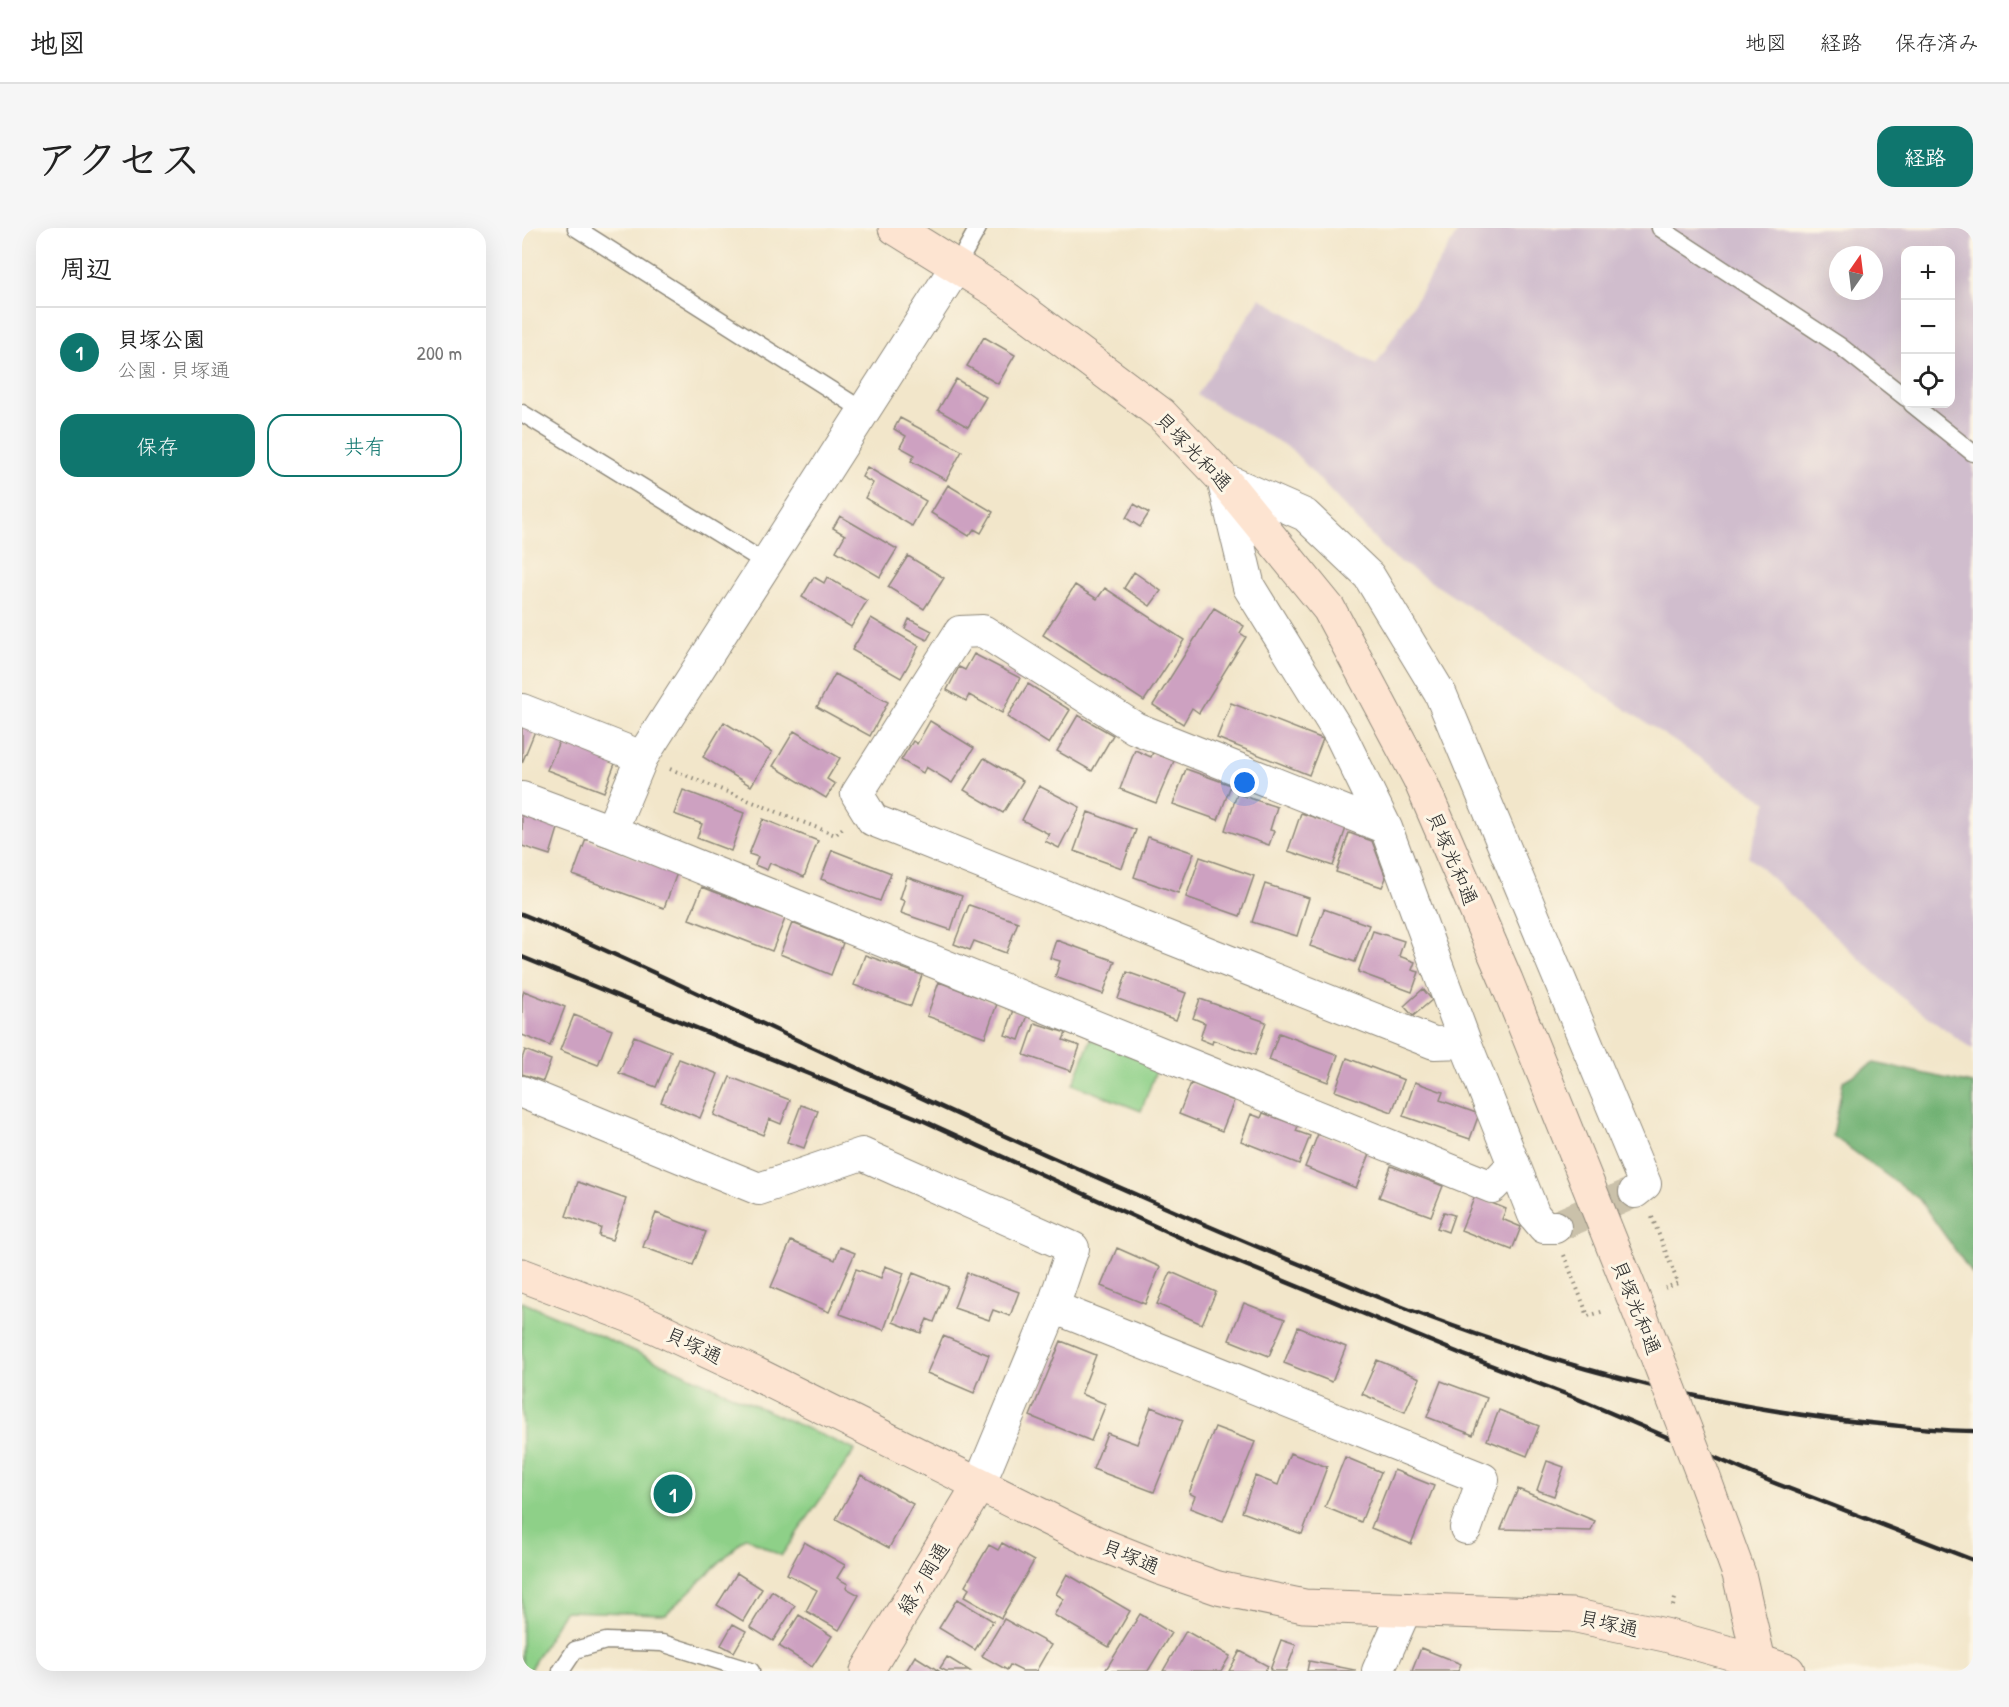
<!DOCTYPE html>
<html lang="ja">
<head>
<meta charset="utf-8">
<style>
	:root { --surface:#fff; --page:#f6f6f6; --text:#222; --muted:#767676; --line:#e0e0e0; --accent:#0f766e }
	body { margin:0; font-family:"Patrick Hand","Klee One",sans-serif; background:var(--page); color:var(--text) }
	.controls { position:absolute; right:18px; top:18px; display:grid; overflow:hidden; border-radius:12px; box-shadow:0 6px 24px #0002 }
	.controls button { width:54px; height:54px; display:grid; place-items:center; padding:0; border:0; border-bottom:2px solid var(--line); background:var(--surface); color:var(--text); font:30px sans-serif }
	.compass { position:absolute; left:1307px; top:18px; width:54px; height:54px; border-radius:50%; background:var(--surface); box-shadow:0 6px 24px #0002; rotate:14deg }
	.you { position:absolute; left:723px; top:555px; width:21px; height:21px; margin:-15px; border:4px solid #fff; border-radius:50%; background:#1a73e8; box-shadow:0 0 0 9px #1a73e833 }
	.badge { display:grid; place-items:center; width:39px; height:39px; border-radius:50%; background:var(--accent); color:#fff; font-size:20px; font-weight:700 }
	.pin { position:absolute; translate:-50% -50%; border:3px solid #fff; box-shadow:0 2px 6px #0006 }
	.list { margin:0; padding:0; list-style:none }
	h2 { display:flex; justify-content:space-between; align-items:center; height:78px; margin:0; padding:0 24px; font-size:26px }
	h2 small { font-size:20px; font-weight:400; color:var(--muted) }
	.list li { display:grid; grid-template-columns:39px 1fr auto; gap:18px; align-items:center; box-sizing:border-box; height:90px; padding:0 24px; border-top:2px solid var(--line) }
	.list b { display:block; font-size:22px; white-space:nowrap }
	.list p { margin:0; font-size:20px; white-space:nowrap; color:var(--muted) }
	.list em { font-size:20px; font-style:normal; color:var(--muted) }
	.actions { display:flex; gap:12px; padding:18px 24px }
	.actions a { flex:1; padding:14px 0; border:2px solid var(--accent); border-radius:18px; text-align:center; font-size:21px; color:var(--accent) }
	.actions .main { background:var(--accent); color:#fff }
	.icon { flex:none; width:33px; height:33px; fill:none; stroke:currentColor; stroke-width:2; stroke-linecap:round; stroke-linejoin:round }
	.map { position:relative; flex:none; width:1451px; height:1443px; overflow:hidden; border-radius:18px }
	header { display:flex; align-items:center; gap:36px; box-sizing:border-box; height:84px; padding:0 30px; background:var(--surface); border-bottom:2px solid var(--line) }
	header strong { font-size:28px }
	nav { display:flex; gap:33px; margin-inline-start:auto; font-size:21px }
	.intro { display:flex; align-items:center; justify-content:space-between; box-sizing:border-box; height:144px; padding:0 36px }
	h1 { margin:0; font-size:42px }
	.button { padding:15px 27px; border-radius:18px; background:var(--accent); color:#fff; font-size:21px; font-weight:700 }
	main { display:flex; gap:36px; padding:0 36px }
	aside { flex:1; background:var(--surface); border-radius:18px; box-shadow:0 6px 24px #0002 }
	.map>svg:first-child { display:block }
	.industrial { fill:#d0bdcd; fill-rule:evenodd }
	.green { fill:#8ed088; stroke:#5c7e5a; stroke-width:1.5 }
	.forest { fill:#72b274; stroke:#4e6e50; stroke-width:1.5 }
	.building { fill:#cda1c1 }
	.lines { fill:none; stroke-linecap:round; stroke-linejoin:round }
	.street-tunnel { stroke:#cac1aa; stroke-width:32; stroke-dasharray:32 16; stroke-linecap:butt }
	.lane-casing { stroke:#8e887a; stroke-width:19 }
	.street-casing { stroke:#8e887a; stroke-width:34 }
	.secondary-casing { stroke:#8e887a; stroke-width:35 }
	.path { stroke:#8e887a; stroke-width:4; stroke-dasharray:1.5 4.5; stroke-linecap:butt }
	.lane { stroke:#fff; stroke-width:16 }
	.street { stroke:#fff; stroke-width:32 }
	.secondary { stroke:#fde4d1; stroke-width:33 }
	.rail { stroke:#2b2b2b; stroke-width:4.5 }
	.secondary-bridge-casing { stroke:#8e887a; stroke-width:35; stroke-linecap:butt }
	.secondary-bridge { stroke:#fde4d1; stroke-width:33 }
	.labels { text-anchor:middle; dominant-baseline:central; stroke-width:6; stroke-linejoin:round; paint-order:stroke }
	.street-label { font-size:20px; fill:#2b2b2b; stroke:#fcf5e5 }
</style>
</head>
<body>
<header>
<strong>地図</strong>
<nav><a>地図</a><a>経路</a><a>保存済み</a></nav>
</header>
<div class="intro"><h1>アクセス</h1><a class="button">経路</a></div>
<main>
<aside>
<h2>周辺<small></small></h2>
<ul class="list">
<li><span class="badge">1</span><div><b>貝塚公園</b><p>公園 · 貝塚通</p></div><em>200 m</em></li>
</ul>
<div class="actions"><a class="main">保存</a><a>共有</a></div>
</aside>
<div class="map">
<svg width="1451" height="1443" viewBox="0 0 1451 1443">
	<rect width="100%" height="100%" fill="#fcf5e5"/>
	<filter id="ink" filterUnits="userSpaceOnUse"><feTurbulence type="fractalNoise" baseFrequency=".0167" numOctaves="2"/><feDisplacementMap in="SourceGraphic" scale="12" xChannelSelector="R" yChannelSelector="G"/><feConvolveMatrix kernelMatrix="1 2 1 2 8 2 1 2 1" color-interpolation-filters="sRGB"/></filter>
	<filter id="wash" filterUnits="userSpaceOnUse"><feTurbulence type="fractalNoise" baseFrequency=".008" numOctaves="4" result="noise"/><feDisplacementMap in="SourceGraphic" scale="24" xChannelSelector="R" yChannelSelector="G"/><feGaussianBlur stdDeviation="1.35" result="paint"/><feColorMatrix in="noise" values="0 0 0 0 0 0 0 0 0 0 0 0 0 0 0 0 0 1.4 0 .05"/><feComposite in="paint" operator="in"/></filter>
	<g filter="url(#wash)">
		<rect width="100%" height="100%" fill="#f2e6ca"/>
		<path class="industrial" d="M938 0H1451V822L1376 766 1226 628 1245 574 868 327 769 221 675 167 738 70 854 137ZM1384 22H1428V176H1384ZM1316 27H1352V63H1316Z"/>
		<path class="green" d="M569 811 636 838 619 883 551 856Z
			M0 1074 45 1093 333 1222 259 1328 224 1309 144 1386 42 1383 7 1443H0Z"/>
		<path class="forest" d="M1352 835 1451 856V1047L1397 971 1311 908 1321 853Z"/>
		<g id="blocks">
			<path class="building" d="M462 109 493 127 476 156 445 138Z
				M434 151 464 169 446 199 416 182Z
				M378 190 440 223 424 252 389 233 393 227 378 219 384 208 372 201Z
				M345 239 404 273 390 298 343 270 351 255 340 249Z
				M426 257 471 284 459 305 452 301 447 308 409 285Z
				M612 276 627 285 618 299 604 290Z
				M318 288 375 321 358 349 314 323 323 307 311 300Z
				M386 328 422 350 402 381 366 359Z
				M612 344 639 363 628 378 602 360Z
				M292 349 302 355 305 349 345 373 329 399 280 369Z
				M553 357 575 371 583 360 662 412 622 473 521 407Z
				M692 380 722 398 718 405 724 409 677 485 670 480 661 496 631 477Z
				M349 390 397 418 379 450 330 422Z
				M387 391 410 403 405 412 383 401Z
				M452 426 498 450 480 485 447 467 444 473 425 462 437 439 443 442Z
				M313 446 366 474 348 508 295 479Z
				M506 456 548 482 527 516 485 489Z
				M709 475 801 511 787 547 695 510Z
				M556 487 591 507 570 543 535 523Z
				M408 493 452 520 430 555 404 539 401 545 379 532 391 513 395 516Z
				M202 494 250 524 229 558 181 529Z
				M0 498 13 503 0 535Z
				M272 503 318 530 305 551 313 556 304 570 251 538Z
				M38 511 94 533 82 564 25 542Z
				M613 522 629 529 631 524 652 533 634 575 598 561Z
				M462 530 501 553 481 585 442 562Z
				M664 541 709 557 696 592 651 576Z
				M517 558 558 579 537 620 523 613 527 606 500 592Z
				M161 562 222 585 209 623 175 610 180 596 152 586Z
				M715 566 755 579 748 602 752 603 747 617 703 602Z
				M0 581 38 594 28 627 0 618Z
				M566 584 614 602 600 640 552 623Z
				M779 585 824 600 811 638 766 623Z
				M241 591 296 613 282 649 248 635 245 642 233 637 236 629 227 626Z
				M827 605 850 613 864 650 860 659 814 644Z
				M626 609 672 625 656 665 612 649Z
				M64 611 155 645 142 680 51 647Z
				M310 622 369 645 358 673 299 651Z
				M678 629 732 648 718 688 664 669Z
				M385 649 440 668 429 702 379 685 383 673 378 671Z
				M743 656 787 670 775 708 730 694Z
				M180 659 263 691 250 723 167 691Z
				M447 677 496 694 484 725 452 713 448 722 432 716Z
				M802 681 847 697 833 734 788 718Z
				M270 695 321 715 309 747 258 726Z
				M851 703 882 713 877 728 893 734 890 742 897 744 890 764 836 744Z
				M534 712 593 733 581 766 533 749 538 733 528 730Z
				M343 727 400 747 389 778 332 757Z
				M605 744 664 765 654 792 596 771Z
				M417 754 475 776 463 809 405 788Z
				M901 761 910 772 891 788 882 778Z
				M2 763 43 779 28 818 0 807V769Z
				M678 771 744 794 733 827 691 812 690 816 678 811 683 795 671 790Z
				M492 782 506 787 497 812 483 807Z
				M52 787 90 802 76 837 38 822Z
				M513 795 544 805 541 812 558 818 549 843 502 827Z
				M757 805 816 827 806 854 747 832Z
				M112 808 149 823 134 859 97 845Z
				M3 822 29 832 21 853 0 846V831Z
				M825 830 882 852 870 884 813 863Z
				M157 831 196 846 178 890 139 874Z
				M208 849 268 872 259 896 247 891 241 907 192 887Z
				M893 854 921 864 918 872 957 886 948 911 881 888Z
				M669 855 712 873 700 903 657 886Z
				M279 877 296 883 282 920 265 914Z
				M741 885 776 898 774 903 788 908 777 936 719 913 729 886 739 890Z
				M796 906 848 926 834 960 783 939Z
				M869 938 921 958 909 988 857 969Z
				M56 954 104 971 90 1012 77 1008 79 1000 44 988Z
				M953 968 984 981 980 991 999 999 990 1022 939 1002Z
				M922 984 932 987 926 1004 915 1000Z
				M134 985 184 1004 171 1037 121 1019Z
				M269 1013 313 1032 318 1019 333 1025 307 1084 249 1059Z
				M595 1020 638 1039 623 1076 579 1058Z
				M363 1038 382 1045 362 1102 318 1086 334 1041 359 1050Z
				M649 1044 694 1064 680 1096 635 1076Z
				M391 1045 426 1059 412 1094 405 1091 399 1105 371 1094Z
				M445 1045 497 1064 488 1088 471 1082 467 1092 432 1080Z
				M722 1075 763 1091 747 1128 707 1112Z
				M776 1099 824 1119 810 1154 762 1135Z
				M421 1108 467 1127 452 1165 405 1145Z
				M539 1113 574 1127 559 1166 584 1176 569 1213 508 1188Z
				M855 1132 898 1150 883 1184 840 1166Z
				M919 1153 965 1170 951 1207 905 1189Z
				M629 1179 661 1192 632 1264 571 1241 585 1205 615 1216Z
				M977 1182 1017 1198 1005 1228 965 1212Z
				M693 1199 733 1214 701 1293 668 1280 673 1268 667 1265Z
				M768 1225 805 1239 780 1306 720 1284 733 1248 756 1257Z
				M823 1229 859 1244 839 1294 803 1279Z
				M1025 1233 1042 1239 1032 1268 1015 1262Z
				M872 1242 912 1258 889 1316 849 1300Z
				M339 1247 391 1276 367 1320 314 1291Z
				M996 1261 1073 1293 1069 1303 979 1301Z
				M282 1314 323 1337 315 1350 326 1356 324 1360 337 1367 317 1402 284 1383 295 1362 265 1346Z
				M480 1315 512 1333 479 1390 442 1369 447 1361 443 1358 467 1317 476 1322Z
				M215 1345 240 1361 221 1393 195 1377Z
				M545 1346 608 1383 587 1419 532 1387 542 1371 534 1366Z
				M250 1363 273 1378 251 1413 228 1399Z
				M435 1371 471 1393 453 1422 417 1400Z
				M618 1386 649 1405 626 1443H583Z
				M277 1387 310 1408 290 1439 257 1418Z
				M482 1391 529 1417 514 1443H500L488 1437 485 1442 460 1428Z
				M211 1396 224 1403 212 1424 199 1417Z
				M664 1403 708 1428 699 1443H641Z
				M759 1412 774 1417 764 1443H752L748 1442Z
				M899 1420 939 1436 936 1443H890Z
				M718 1423 746 1438 743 1443H707Z
				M393 1428 417 1443H384Z
				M425 1429 448 1443H424L418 1440Z
				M787 1433 833 1442V1443H785Z"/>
		</g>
	</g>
	<g filter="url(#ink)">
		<use href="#blocks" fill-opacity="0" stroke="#8e887a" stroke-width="1.5"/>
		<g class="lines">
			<path class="street-tunnel" d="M1033 999 1113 964"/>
			<g class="lane-casing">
				<path id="lane" d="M54 0 342 183
					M1138 0 1318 118 1384 170
					M434 39 456 0
					M1390 176 1451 225
					M0 185 244 335
					M39 1443 53 1422 84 1413 140 1415 229 1443"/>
			</g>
			<g class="street-casing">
				<path id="street" d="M701 251 783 287 847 348 919 467 1123 956 1113 964
					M701 251 727 359 819 508 864 600 943 814 1012 987 1022 999H1033
					M0 482 120 529
					M0 570 89 603 970 959 992 936
					M864 600 613 500 461 403 438 404 335 566 351 592 912 815 943 814
					M89 603 120 529 434 39
					M0 864 237 961 340 926 551 1020 531 1079 961 1251 944 1300
					M457 1257 531 1079
					M856 1443 883 1382"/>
			</g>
			<g class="secondary-casing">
				<path id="secondary" d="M373 0 476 64 639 186 701 251 807 381 897 550 984 752 1136 1131
					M0 1047 116 1091 234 1146 573 1314 638 1340 696 1360 782 1378 1050 1387 1143 1407 1237 1433 1266 1443
					M1182 1250 1217 1346 1237 1433
					M345 1443 457 1257"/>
			</g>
			<path class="path" d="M148 541 313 607 321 600
				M1130 989 1156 1055 1143 1060
				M1042 1027 1066 1088 1082 1083
				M1151 1378 1154 1367"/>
			<use href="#lane" class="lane"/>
			<use href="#street" class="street"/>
			<use href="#secondary" class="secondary"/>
			<path class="rail" d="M0 686C113 733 222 788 333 839 481 908 630 976 782 1038 822 1055 863 1073 904 1088 1050 1143 1203 1182 1358 1196 1389 1199 1420 1203 1451 1203
				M0 729 400 892 670 1015 942 1127 1049 1168 1250 1254 1451 1332"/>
			<g class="secondary-bridge-casing">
				<path id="secondary-bridge" d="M1136 1131 1182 1250"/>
			</g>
			<use href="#secondary-bridge" class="secondary-bridge"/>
		</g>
	</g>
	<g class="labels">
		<g class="street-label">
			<text transform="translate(672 223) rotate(46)">貝塚光和通</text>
			<text transform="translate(931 630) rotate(67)">貝塚光和通</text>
			<text transform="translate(1115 1079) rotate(68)">貝塚光和通</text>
			<text transform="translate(172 1117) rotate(25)">貝塚通</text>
			<text transform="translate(609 1328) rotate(22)">貝塚通</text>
			<text transform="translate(401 1350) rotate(-59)">緑ヶ岡通</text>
			<text transform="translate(1087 1395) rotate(12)">貝塚通</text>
		</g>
	</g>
</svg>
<div class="controls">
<button>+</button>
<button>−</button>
<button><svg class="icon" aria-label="locate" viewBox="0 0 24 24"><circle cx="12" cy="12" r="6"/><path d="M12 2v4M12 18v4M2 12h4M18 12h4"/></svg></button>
</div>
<svg class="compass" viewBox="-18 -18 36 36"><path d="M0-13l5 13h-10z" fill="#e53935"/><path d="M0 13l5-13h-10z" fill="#767676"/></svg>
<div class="you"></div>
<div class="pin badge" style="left:151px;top:1266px">1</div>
</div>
</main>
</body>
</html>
